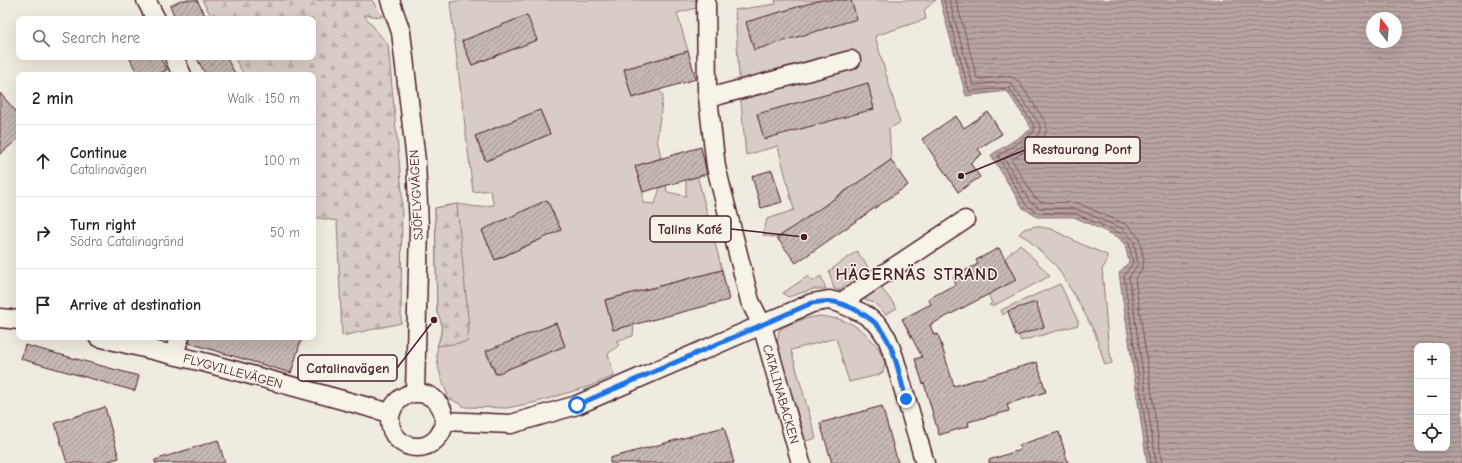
<!DOCTYPE html>
<html lang="en">
<head>
<meta charset="utf-8">
<style>
	:root { --surface:#fff; --page:#f2f2f2; --text:#222; --muted:#767676; --line:#e0e0e0 }
	body { margin:0; font-family:"Comic Neue",sans-serif; background:var(--page); color:var(--text) }
	.controls { position:absolute; right:12px; bottom:12px; display:grid; overflow:hidden; border-radius:8px; box-shadow:0 4px 16px #0002 }
	.controls button { width:36px; height:36px; display:grid; place-items:center; padding:0; border:0; border-bottom:1px solid var(--line); background:var(--surface); color:var(--text); font:20px sans-serif }
	.compass { position:absolute; left:1366px; top:12px; width:36px; height:36px; border-radius:50%; background:var(--surface); box-shadow:0 4px 16px #0002; rotate:344deg }
	.stop { position:absolute; width:12px; height:12px; margin:-9px; border:3px solid #1a73e8; border-radius:50%; background:#fff }
	.stop.end { background:#1a73e8; border-color:#fff; box-shadow:0 1px 4px #0008 }
	.list { margin:0; padding:0; list-style:none }
	h2 { display:flex; justify-content:space-between; align-items:center; height:52px; margin:0; padding:0 16px; font-size:17px }
	h2 small { font-size:13px; font-weight:400; color:var(--muted) }
	.list li { display:grid; grid-template-columns:26px 1fr auto; gap:12px; align-items:center; box-sizing:border-box; height:72px; padding:0 16px; border-top:1px solid var(--line) }
	.list b { display:block; font-size:15px; white-space:nowrap }
	.list p { margin:0; font-size:13px; white-space:nowrap; color:var(--muted) }
	.list em { font-size:13px; font-style:normal; color:var(--muted) }
	.icon { flex:none; width:22px; height:22px; fill:none; stroke:currentColor; stroke-width:2; stroke-linecap:round; stroke-linejoin:round }
	.map { position:relative; flex:none; width:1462px; height:463px; overflow:hidden }
	.search { position:absolute; background:var(--surface); box-shadow:0 4px 16px #0002; left:16px; top:16px; width:300px; height:44px; display:flex; align-items:center; gap:10px; box-sizing:border-box; padding:0 14px; border-radius:8px; color:var(--muted); font-size:15px }
	.panel { position:absolute; background:var(--surface); box-shadow:0 4px 16px #0002; left:16px; top:72px; width:300px; height:268px; border-radius:8px }
	.map>svg:first-child { display:block }
	.green { fill:#d8cdc6; stroke:#917678; fill-rule:evenodd }
	.forest { fill:url(#forest-firs); stroke:#917678 }
	.water { fill:url(#water-rules); stroke:#8b6f72; fill-rule:evenodd }
	.lines { fill:none; stroke-linecap:round; stroke-linejoin:round }
	.shore { stroke:#76545b; stroke-width:1 }
	.building { fill:url(#building-hatch); stroke:#4a1f2b }
	.street-casing { stroke:#4a1f2b; stroke-width:21 }
	.street { stroke:#f7f3e8; stroke-width:18 }
	.route { stroke:#1a73e8; stroke-width:5 }
	.labels { text-anchor:middle; dominant-baseline:central; stroke-width:3; stroke-linejoin:round; paint-order:stroke }
	.street-label { font-size:13px; fill:#4a1f2b; stroke:#f7f3e8 }
	.district-label { font-size:17px; font-weight:bold; letter-spacing:1px; fill:#4a1f2b; stroke:#f7f3e8 }
	.leader { fill:none; stroke:#4a1f2b; stroke-width:1.5 }
	.callout-dot { fill:#4a1f2b; stroke:#f7f3e8; stroke-width:1.5 }
	.callout { fill:#f7f3e8; stroke:#4a1f2b; stroke-width:1.5 }
	.callout-label { font-size:14px; text-anchor:middle; font-weight:bold; fill:#4a1f2b }
</style>
</head>
<body>
<div class="map">
<svg width="1462" height="463" viewBox="0 0 1462 463">
	<defs>
		<pattern id="forest-firs" width="22" height="20" patternUnits="userSpaceOnUse"><rect width="22" height="20" fill="#d8cdc6"/><path d="M5 1l3.5 6h-7zM16 11l3.5 6h-7z" fill="#bbb0aa"/></pattern>
		<pattern id="water-rules" width="6" height="5" patternUnits="userSpaceOnUse"><rect width="6" height="5" fill="#b7a4a2"/><path d="M0 2.5h6" fill="none" stroke="#978584"/></pattern>
		<pattern id="building-hatch" width="6" height="6" patternUnits="userSpaceOnUse"><rect width="6" height="6" fill="#c6b8b3"/><path d="M-1 1l2-2M0 6l6-6M5 7l2-2" fill="none" stroke="#a39592"/></pattern>
	</defs>
	<rect width="100%" height="100%" fill="#f0ebe0"/>
	<filter id="ink" filterUnits="userSpaceOnUse"><feTurbulence type="fractalNoise" baseFrequency=".025" numOctaves="2"/><feDisplacementMap in="SourceGraphic" scale="8" xChannelSelector="R" yChannelSelector="G"/><feConvolveMatrix kernelMatrix="1 2 1 2 8 2 1 2 1" color-interpolation-filters="sRGB"/></filter>
	<g filter="url(#ink)">
		<path class="green" d="M465 0H699L700 7 677 13 688 51 624 69 632 98 659 90 663 95 657 139 661 158 635 166 643 192V203L655 204 660 187 666 185 667 192 686 196V179L697 175 722 270 605 300 613 330 634 324 633 336 616 341 619 345 608 354 614 376 590 386 537 402 507 408 465 407 449 398C444 386 438 371 437 358 435 342 448 328 437 313L435 208 457 204 478 207 494 205 490 190 473 192 450 2ZM527 15 536 40 472 65 462 41ZM540 110 550 134 485 161 475 136ZM547 200 561 230 496 260 482 231ZM556 323 565 346 495 374 486 352Z
			M775 0H936L924 10 926 19 875 36 900 123 889 128 891 160 777 238 763 235 767 219 794 210 778 146 746 155 740 92 735 10 776 4Z
			M1035 226 1051 229 1081 244 1107 255V262L1102 269 1108 342 1112 363 1105 365 1095 333 1078 301 1057 267 1028 239 1019 234 1024 229Z
			M1020 244 1050 276 993 306 989 305 992 303 988 294 1016 280 1005 258Z
			M857 251 868 267 839 290 834 289 829 271Z
			M808 276 813 281 821 276 826 289H814L788 297 783 293Z
			M878 284 897 308 886 314 874 303 861 298Z
			M1060 284 1078 321V325L1021 341 1008 311 1003 315 1001 310Z
			M820 316 839 319 852 324 865 333 878 347 885 363 883 372 878 375 849 382 836 338 791 350 816 438 806 441 777 346 779 330C792 322 805 318 820 316Z"/>
		<path class="forest" d="M202 0H372L382 17 364 15 388 45 402 191 401 323 342 336 337 221 313 217V75H244L234 57H313V19H213Z
			M457 204 469 328 467 342 437 346C442 335 444 323 437 313L435 208Z"/>
		<path class="water" d="M940 0H1462V463H1147L1119 273 1129 262 1125 245 1118 237 1074 217H1037L1023 208 991 155 1032 129 1007 91 966 96ZM1372 18H1396V42H1372ZM1417 346H1447V448H1417Z"/>
		<g class="lines">
			<path class="shore" d="M944 0 969 91 1009 88 1035 127 1033 133 998 156 1026 205 1038 213 1076 214 1120 233 1129 243 1133 263 1124 276 1151 463
				M949 0 973 85 1006 82 1011 83 1040 125V131L1037 136 1004 158 1030 202 1040 208 1077 209 1123 229 1134 241 1138 264 1129 277 1156 463
				M956 0 977 78C991 82 1008 69 1020 83L1046 123C1050 144 1024 149 1012 160L1034 197 1041 202 1078 203 1129 226 1139 238 1144 260 1142 269 1135 279 1162 463"/>
		</g>
		<path class="building" d="M182 0H197L207 19H176L170 6Z
			M821 0H851L857 19 754 50 746 22Z
			M527 15 537 40 472 65 462 41Z
			M688 51 696 79 632 98 624 69Z
			M129 57H160L167 70 156 75H138Z
			M196 57H226L236 75H206Z
			M868 83 874 109 764 139 757 114Z
			M0 93 19 115V138L0 154Z
			M540 110 550 134 486 161 475 136Z
			M988 112 1002 134 978 149 982 154 970 163 980 177 958 192 922 139 956 116 964 128Z
			M701 147 707 174 643 192 635 166Z
			M891 160 908 185 796 263 777 238Z
			M772 170 782 202 761 208 752 176Z
			M547 200 561 230 495 260 482 230Z
			M999 248 1016 280 930 325 934 335 938 334 954 386 1037 362 1046 392 1007 404 1009 411 968 422 969 426 939 435 924 383 923 384 915 359 922 357 902 319 931 304 928 299 956 284 953 277 978 264 976 260Z
			M722 270 729 300 613 330 605 300Z
			M1036 302 1044 327 1016 336 1008 311Z
			M556 323 565 346 496 374 486 351Z
			M190 337H302L291 373 189 343Z
			M25 345 139 376 135 391 21 359Z
			M882 406 898 463H832L820 423Z
			M105 407 119 458 102 463H67L55 423Z
			M724 427 734 463H610V458Z
			M1059 432 1068 463H989V460L1020 450 1019 445Z
			M218 440 225 463H155V460Z"/>
		<g class="lines">
			<g class="street-casing">
				<path id="street" d="M146 0 156 19
					M390 0 401 32 416 161 419 227 415 393
					M706 0 707 89 716 167 750 301 762 325 801 463
					M174 57 182 75
					M708 98 851 60
					M840 303 965 220
					M0 318 19 320
					M98 337 207 363 390 413
					M173 355 180 337
					M390 420a27 27 0 1 1 54 0a27 27 0 1 1-54 0Z
					M444 421 511 424 577 405 812 303 829 300 840 303 864 314 878 325 887 338 894 357 925 463"/>
			</g>
			<use href="#street" class="street"/>
		</g>
	</g>
	<g class="lines" filter="url(#ink)">
		<path class="route" d="M577 405 812 303C831 300 836 301 854 309 863 314 873 319 879 327 895 346 899 375 906 399"/>
	</g>
	<g class="labels">
		<g class="street-label">
			<text transform="translate(416 195) rotate(-93)">SJÖFLYGVÄGEN</text>
			<text transform="translate(233 371) rotate(15)">FLYGVILLEVÄGEN</text>
			<text transform="translate(781 394) rotate(74)">CATALINABACKEN</text>
		</g>
		<g class="district-label">
			<text x="917" y="274">HÄGERNÄS STRAND</text>
		</g>
	</g>
	<path class="leader" d="M961 176L1025 150M804 237L731 229M434 320L397 368"/>
	<g class="callout-dot">
		<circle cx="961" cy="176" r="4"/>
		<circle cx="804" cy="237" r="4"/>
		<circle cx="434" cy="320" r="4"/>
	</g>
	<g class="callout">
		<rect x="1025" y="137" width="115" height="26" rx="4"/>
		<rect x="650" y="216" width="81" height="26" rx="4"/>
		<rect x="298" y="355" width="99" height="26" rx="4"/>
	</g>
	<g class="callout-label">
		<text x="1082" y="154">Restaurang Pont</text>
		<text x="690" y="234">Talins Kafé</text>
		<text x="348" y="373">Catalinavägen</text>
	</g>
</svg>
<div class="controls">
<button>+</button>
<button>−</button>
<button><svg class="icon" aria-label="locate" viewBox="0 0 24 24"><circle cx="12" cy="12" r="6"/><path d="M12 2v4M12 18v4M2 12h4M18 12h4"/></svg></button>
</div>
<svg class="compass" viewBox="-18 -18 36 36"><path d="M0-13l5 13h-10z" fill="#e53935"/><path d="M0 13l5-13h-10z" fill="#767676"/></svg>
<div class="stop" style="left:577px;top:405px"></div>
<div class="stop end" style="left:906px;top:399px"></div>
<div class="search"><svg class="icon" aria-label="search" viewBox="0 0 24 24"><circle cx="10" cy="10" r="6"/><path d="M15 15l6 6"/></svg>Search here</div>
<section class="panel">
<h2>2 min<small>Walk · 150 m</small></h2>
<ul class="list">
<li><svg class="icon" aria-label="ahead" viewBox="0 0 24 24"><path d="M12 20V5M6 11l6-6 6 6"/></svg><div><b>Continue</b><p>Catalinavägen</p></div><em>100 m</em></li>
<li><svg class="icon" aria-label="right" viewBox="0 0 24 24"><path d="M7 20v-9h11M14 6l5 5-5 5"/></svg><div><b>Turn right</b><p>Södra Catalinagränd</p></div><em>50 m</em></li>
<li><svg class="icon" aria-label="arrive" viewBox="0 0 24 24"><path d="M6 21V4h12l-3 4 3 4H6"/></svg><div><b>Arrive at destination</b></div></li>
</ul>
</section>
</div>
</body>
</html>
